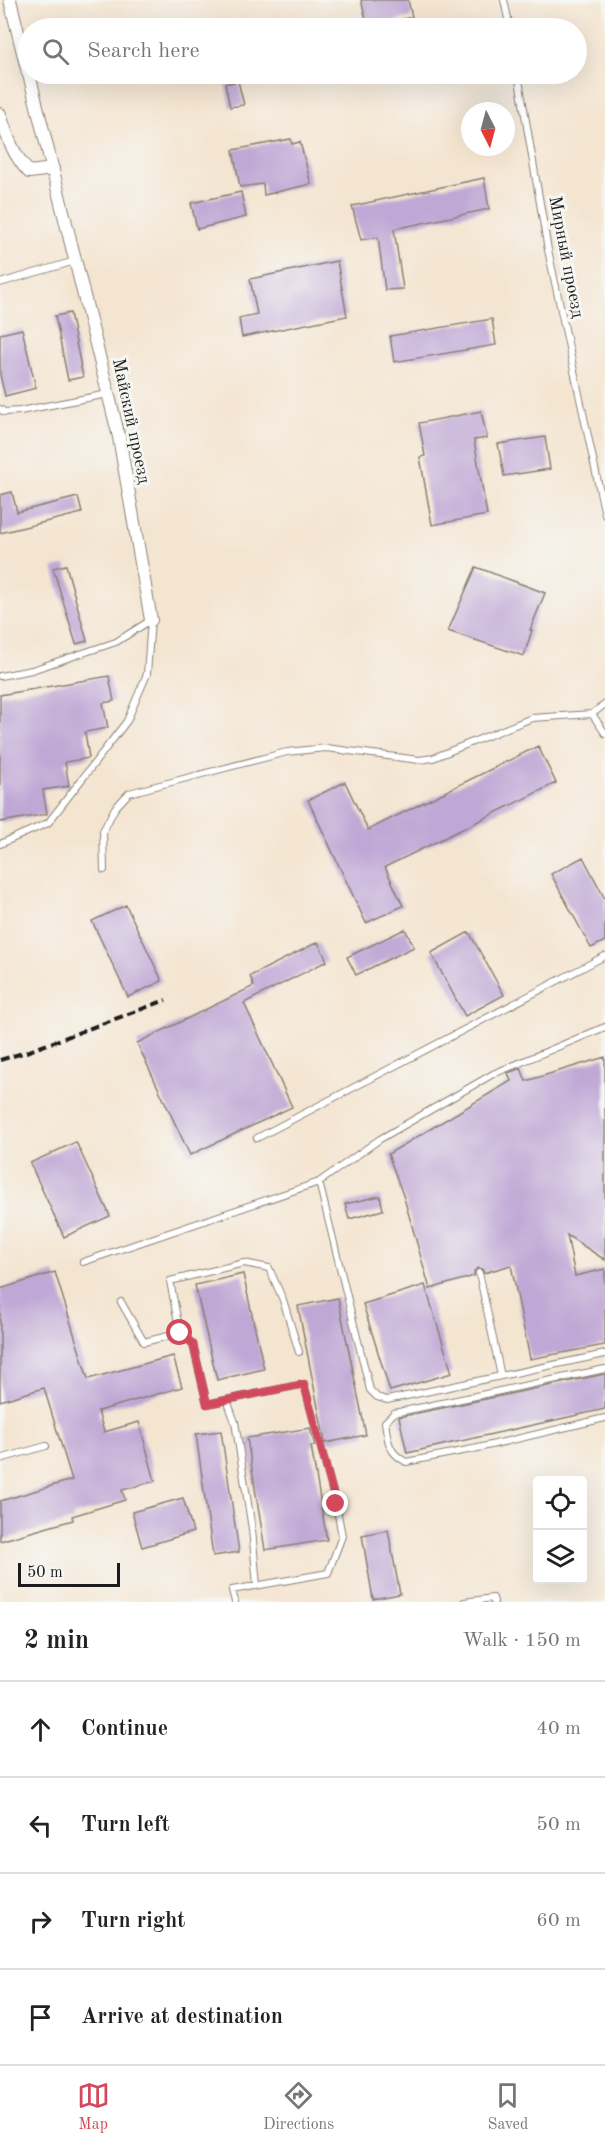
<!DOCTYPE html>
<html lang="en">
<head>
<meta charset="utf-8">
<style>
	:root { --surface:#fff; --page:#f2f2f2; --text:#222; --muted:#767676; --line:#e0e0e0; --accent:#d1495b }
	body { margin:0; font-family:"Old Standard TT",serif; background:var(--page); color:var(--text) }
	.controls { position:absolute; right:18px; bottom:18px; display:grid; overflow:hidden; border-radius:6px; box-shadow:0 6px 24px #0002 }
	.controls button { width:54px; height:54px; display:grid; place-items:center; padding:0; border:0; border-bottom:2px solid var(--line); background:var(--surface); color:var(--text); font:30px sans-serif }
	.compass { position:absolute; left:461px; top:102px; width:54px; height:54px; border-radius:50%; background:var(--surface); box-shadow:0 6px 24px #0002; rotate:174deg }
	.scale { position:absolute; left:18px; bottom:15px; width:102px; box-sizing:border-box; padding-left:6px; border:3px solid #1c1c1c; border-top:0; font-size:16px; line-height:21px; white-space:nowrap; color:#1c1c1c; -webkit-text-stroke:4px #f6f6f2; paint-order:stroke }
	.stop { position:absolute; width:18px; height:18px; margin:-14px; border:4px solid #d1495b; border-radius:50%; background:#fff }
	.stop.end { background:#d1495b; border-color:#fff; box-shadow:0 2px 6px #0008 }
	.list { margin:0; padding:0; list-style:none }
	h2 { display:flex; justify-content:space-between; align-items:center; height:78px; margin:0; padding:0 24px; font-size:26px }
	h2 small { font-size:20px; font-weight:400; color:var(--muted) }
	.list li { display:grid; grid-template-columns:39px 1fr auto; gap:18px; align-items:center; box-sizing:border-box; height:96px; padding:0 24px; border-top:2px solid var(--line) }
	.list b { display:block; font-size:22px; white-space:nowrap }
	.list em { font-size:20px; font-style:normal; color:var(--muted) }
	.icon { flex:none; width:33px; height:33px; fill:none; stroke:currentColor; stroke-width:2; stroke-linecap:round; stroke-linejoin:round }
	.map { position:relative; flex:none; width:605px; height:1602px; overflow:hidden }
	.search { position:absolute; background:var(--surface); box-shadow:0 6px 24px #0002; left:18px; right:18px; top:18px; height:66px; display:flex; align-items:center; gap:15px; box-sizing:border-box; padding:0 21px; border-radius:33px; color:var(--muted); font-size:22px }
	.sheet { height:462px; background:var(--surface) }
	nav { display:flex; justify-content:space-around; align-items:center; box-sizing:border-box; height:84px; border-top:2px solid var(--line); background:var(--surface); font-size:16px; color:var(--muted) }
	nav a { display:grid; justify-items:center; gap:3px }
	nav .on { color:var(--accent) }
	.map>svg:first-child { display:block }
	.building { fill:#bfa8d5 }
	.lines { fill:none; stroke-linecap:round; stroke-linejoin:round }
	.lane-casing { stroke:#888076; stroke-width:8 }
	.street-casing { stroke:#888076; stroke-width:14 }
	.lane { stroke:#fff; stroke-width:6 }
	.street { stroke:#fff; stroke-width:12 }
	.rail { stroke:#1c1c1c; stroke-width:4; stroke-dasharray:9 4.5; stroke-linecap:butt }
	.route { stroke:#d1495b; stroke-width:8 }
	.labels { text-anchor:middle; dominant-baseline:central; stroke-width:6; stroke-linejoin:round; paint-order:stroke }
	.street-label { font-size:18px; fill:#1c1c1c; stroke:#f6f6f2 }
</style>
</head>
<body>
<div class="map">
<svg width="605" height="1602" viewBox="0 0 605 1602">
	<rect width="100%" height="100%" fill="#f6f6f2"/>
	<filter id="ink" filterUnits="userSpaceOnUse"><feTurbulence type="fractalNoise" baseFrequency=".0167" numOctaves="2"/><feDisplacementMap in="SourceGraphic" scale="12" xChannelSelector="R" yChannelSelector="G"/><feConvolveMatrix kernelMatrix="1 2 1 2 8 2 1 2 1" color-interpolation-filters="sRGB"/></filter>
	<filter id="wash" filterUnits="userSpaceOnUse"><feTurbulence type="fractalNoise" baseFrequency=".008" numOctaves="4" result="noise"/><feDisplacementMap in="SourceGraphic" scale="24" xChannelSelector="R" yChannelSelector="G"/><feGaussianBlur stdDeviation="1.35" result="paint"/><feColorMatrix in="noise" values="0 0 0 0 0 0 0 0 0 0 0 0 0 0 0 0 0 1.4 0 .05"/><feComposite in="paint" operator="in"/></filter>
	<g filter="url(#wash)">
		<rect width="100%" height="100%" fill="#f4e5d1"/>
		<g id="blocks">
			<path class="building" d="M361 0H408L412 17 368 27Z
				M238 81 244 105 230 107 225 84Z
				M291 139 292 144 300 142 311 184 264 195 263 184 240 187 233 150Z
				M484 178 489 209 394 229 403 289 385 290 378 237 361 240 352 206Z
				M241 192 246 217 197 229 191 203Z
				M337 261 347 316 242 337 239 318 257 314 250 279Z
				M70 313 83 377 68 380 55 316Z
				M492 319 496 345 394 362 390 336Z
				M22 329 36 388 5 396 0 375V334Z
				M481 411 487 438 474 440 487 515 432 525 420 457 425 456 419 423Z
				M545 437 550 469 504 476 498 444Z
				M12 492 17 512 78 497 82 513 0 533V495Z
				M66 565 87 641 76 644 53 568Z
				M476 567 545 593 530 630H532L524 656 448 631Z
				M109 676 114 701 103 703 108 728 85 732 89 758 65 762 69 786 43 790 47 814 0 822V695Z
				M538 746 556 783 385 867 403 906 366 923 308 800 345 782 368 830Z
				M583 857 605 899V941L591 948 551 874Z
				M126 905 162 981 128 997 92 921Z
				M405 929 414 947 356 975 347 957Z
				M469 932 504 995 465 1016 431 953Z
				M318 942 327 961 244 1003 292 1107 190 1155 137 1043 254 986 250 976Z
				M605 1057V1260L567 1235 575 1276 605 1269V1345L530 1359 511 1265 484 1273 482 1269 477 1268 474 1271V1276L430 1289 404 1198 388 1154 511 1081 508 1073 521 1068 526 1081Z
				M76 1142 110 1216 64 1237 30 1163Z
				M380 1196 383 1210 349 1219 345 1204Z
				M55 1272 88 1379 173 1356 182 1387 98 1411 104 1432 139 1422 155 1481 122 1490 125 1500 72 1516 73 1520 0 1541V1501L72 1480 44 1388 0 1401V1289Z
				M243 1274 264 1369 217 1380 195 1285Z
				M425 1285 452 1373 390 1391 363 1304Z
				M338 1298 366 1435 325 1443 298 1306Z
				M605 1374V1409L407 1453 399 1417Z
				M310 1428 315 1446H311L327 1540 265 1550 247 1438Z
				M221 1431 239 1552 213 1556 196 1434Z
				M183 1498 193 1532 142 1547 132 1512Z
				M388 1530 400 1594 373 1599 362 1535Z"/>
		</g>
	</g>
	<g filter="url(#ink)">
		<use href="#blocks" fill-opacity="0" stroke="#888076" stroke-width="1.5"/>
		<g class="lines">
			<g class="lane-casing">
				<path id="lane" d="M504 0 510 28
					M518 74 548 250 605 515
					M0 283 75 261
					M0 409 4 412 20 411 108 394
					M0 676 32 670 116 642 151 620
					M592 714 605 733
					M0 844 48 823 127 721 147 674 151 620
					M104 870 103 831 115 808 129 793 287 752 326 748 419 760 433 758 532 718 592 714 605 704
					M257 1138 605 956
					M319 1182 370 1390 377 1397 387 1400 605 1354
					M83 1262 319 1182 380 1139 493 1074 605 1027
					M479 1273 501 1376
					M121 1302 144 1342 180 1333
					M605 1369 394 1413 385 1422C388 1442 388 1452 406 1462L478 1448 605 1418
					M227 1400 235 1422 252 1529 257 1586
					M0 1459 46 1446
					M235 1602 232 1590 328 1573 342 1536 336 1504 304 1384 207 1404 193 1344 180 1333 170 1281 244 1263 269 1268 283 1300 299 1352
					M464 1602 493 1598 494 1602"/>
			</g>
			<g class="street-casing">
				<path id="street" d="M10 0 28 73
					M29 74 119 437 151 620
					M0 114C7 136 13 155 29 172L53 169"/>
			</g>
			<use href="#lane" class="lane"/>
			<use href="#street" class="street"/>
			<path class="rail" d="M0 1060 29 1051 166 1000"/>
		</g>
	</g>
	<g class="lines" filter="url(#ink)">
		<path class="route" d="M180 1333 193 1344 207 1404 304 1384 336 1504"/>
	</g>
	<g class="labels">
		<g class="street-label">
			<text transform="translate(566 257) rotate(79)">Мирный проезд</text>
			<text transform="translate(131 421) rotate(78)">Майский проезд</text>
		</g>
	</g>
</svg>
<div class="controls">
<button><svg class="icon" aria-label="locate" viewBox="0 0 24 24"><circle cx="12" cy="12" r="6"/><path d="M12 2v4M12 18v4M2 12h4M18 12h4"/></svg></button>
<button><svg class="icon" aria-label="layers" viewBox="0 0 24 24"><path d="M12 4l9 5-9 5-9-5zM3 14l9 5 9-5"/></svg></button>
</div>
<svg class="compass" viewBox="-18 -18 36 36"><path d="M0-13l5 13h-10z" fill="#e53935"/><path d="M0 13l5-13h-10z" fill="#767676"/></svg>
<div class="scale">50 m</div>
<div class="stop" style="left:180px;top:1333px"></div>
<div class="stop end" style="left:336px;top:1504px"></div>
<div class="search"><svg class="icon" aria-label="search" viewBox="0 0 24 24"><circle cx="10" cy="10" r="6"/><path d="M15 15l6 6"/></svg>Search here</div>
</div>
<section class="sheet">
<h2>2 min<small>Walk · 150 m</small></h2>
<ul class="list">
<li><svg class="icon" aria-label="ahead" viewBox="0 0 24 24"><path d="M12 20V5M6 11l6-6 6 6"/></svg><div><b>Continue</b></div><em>40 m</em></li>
<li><svg class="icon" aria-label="left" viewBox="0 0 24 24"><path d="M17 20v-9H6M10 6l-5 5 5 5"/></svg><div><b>Turn left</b></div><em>50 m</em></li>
<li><svg class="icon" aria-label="right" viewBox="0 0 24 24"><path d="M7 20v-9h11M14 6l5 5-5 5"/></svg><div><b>Turn right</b></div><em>60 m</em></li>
<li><svg class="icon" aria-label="arrive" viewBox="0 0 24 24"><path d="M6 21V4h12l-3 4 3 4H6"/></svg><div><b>Arrive at destination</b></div></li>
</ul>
</section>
<nav>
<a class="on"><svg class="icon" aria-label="map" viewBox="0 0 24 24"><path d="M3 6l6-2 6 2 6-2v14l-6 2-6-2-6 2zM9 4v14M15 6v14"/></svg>Map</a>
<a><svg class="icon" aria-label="directions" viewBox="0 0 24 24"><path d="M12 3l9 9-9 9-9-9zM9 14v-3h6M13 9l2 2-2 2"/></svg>Directions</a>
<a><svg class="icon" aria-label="saved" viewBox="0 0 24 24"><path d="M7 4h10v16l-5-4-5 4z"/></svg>Saved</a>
</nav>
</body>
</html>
